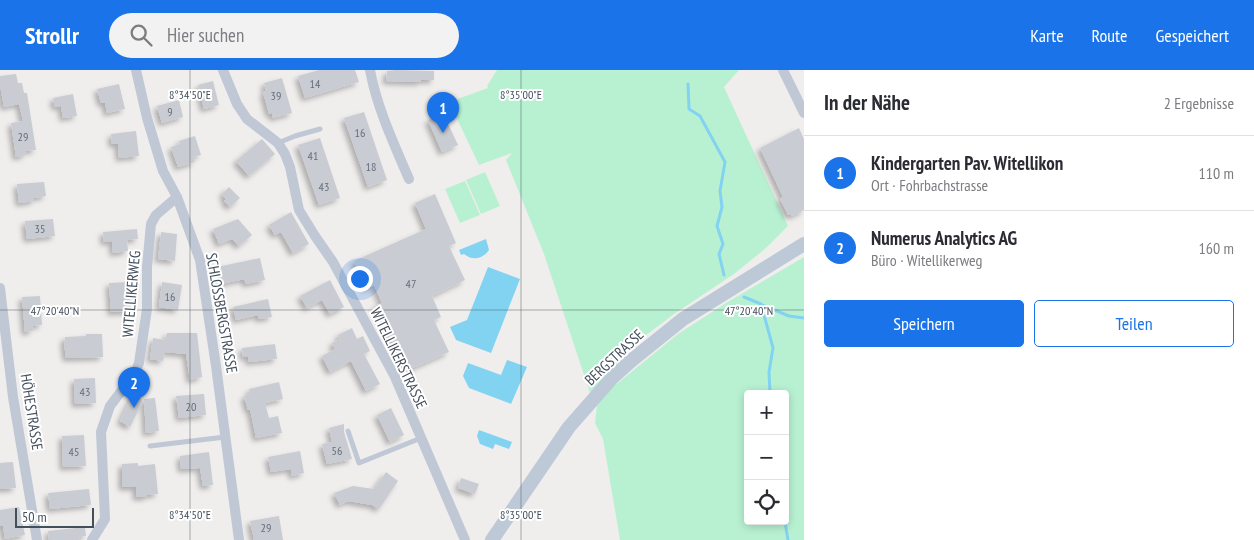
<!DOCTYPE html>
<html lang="de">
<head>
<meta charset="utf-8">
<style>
	:root { --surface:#fff; --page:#f2f2f3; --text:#2b2b33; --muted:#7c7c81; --line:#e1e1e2; --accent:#1a73e8 }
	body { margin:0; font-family:"PT Sans Narrow",sans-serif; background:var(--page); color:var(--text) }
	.controls { position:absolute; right:15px; bottom:15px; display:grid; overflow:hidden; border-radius:5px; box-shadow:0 2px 8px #0003 }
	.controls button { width:45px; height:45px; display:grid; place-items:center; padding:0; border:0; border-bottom:1px solid var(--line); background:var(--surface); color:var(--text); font:25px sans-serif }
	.scale { position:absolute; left:15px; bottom:12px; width:79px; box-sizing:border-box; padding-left:5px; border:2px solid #444f5c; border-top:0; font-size:14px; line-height:18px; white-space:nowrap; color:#444f5c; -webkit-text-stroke:4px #fff; paint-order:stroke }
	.you { position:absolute; left:359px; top:208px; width:18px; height:18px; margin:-12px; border:4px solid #fff; border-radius:50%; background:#1a73e8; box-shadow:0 0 0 8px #1a73e833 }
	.badge { display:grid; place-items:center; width:32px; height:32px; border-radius:50%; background:var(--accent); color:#fff; font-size:16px; font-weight:700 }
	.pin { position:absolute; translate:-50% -41px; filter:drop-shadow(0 1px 2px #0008) }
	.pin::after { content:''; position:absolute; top:26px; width:18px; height:15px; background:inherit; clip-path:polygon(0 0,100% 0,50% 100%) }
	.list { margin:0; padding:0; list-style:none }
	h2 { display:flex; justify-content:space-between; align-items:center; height:65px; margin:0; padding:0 20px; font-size:21px }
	h2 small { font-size:16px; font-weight:400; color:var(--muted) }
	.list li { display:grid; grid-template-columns:32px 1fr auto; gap:15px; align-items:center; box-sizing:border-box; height:75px; padding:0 20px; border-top:1px solid var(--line) }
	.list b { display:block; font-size:19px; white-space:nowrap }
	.list p { margin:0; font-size:16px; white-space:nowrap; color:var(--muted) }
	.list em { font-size:16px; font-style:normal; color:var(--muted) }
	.actions { display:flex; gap:10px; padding:15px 20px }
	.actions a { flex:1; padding:11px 0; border:1px solid var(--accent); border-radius:5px; text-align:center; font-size:18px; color:var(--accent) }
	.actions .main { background:var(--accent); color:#fff }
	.icon { flex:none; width:28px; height:28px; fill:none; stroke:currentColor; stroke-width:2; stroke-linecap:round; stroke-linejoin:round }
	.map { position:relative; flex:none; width:804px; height:470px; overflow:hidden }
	header { display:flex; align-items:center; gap:30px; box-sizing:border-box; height:70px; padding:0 25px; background:var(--accent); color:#fff }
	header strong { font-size:24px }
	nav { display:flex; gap:28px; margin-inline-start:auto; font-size:18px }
	.search { width:350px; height:45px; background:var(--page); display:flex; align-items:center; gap:12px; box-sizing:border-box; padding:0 18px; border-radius:28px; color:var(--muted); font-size:19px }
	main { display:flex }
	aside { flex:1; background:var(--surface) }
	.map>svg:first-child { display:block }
	.green { fill:#b8f1d2; fill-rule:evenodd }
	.water { fill:#82d3f1 }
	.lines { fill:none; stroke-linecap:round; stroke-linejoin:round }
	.stream { stroke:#82d3f1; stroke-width:3 }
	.building { fill:#c9ccd2; filter:url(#shadow) }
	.service { stroke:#bfc8d4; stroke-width:5 }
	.minor { stroke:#bfc8d4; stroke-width:10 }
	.secondary { stroke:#bec9d8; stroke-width:14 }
	.ticks { fill:none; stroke:#444f5c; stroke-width:1; stroke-opacity:0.45 }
	.labels { text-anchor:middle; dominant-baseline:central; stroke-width:4; stroke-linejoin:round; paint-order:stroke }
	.number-label { font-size:12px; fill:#656e7a }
	.street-label { font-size:15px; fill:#444f5c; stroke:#fff }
	.ticks-label { font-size:12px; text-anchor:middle; fill:#444f5c; stroke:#fff; stroke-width:4; stroke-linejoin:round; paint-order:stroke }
</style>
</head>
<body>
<header>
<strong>Strollr</strong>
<div class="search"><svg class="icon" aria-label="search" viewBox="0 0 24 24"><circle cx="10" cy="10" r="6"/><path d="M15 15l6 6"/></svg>Hier suchen</div>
<nav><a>Karte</a><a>Route</a><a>Gespeichert</a></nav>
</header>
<main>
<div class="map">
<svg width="804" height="470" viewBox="0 0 804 470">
	<defs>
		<filter id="shadow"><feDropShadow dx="-3.5" dy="3.5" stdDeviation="2.5" flood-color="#0004"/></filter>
	</defs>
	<rect width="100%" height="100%" fill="#f0eded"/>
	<path class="green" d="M497 0H739L724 17 788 156 766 178 734 204 674 244 629 278 591 326 544 184 506 90 512 83 479 95 449 32 488 18 487 16Z
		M485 102 500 136 481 144 466 110Z
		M465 111 480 145 460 153 445 119Z
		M804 187V470H620L603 369 595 353 597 336 608 321 678 264 726 233ZM748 324H785V451H748Z"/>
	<path class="water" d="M486 169 489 180C483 189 472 191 464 184L461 185 459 180Z
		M488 197 520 209 491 283 456 270 450 257 467 250Z
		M507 290 527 297 511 334 469 318 463 306 468 293 501 305Z
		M479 360 512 372 509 379 495 374 493 379 480 374 477 366Z"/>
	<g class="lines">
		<path class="stream" d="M688 14 689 39 700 46 725 92 720 121 722 137 717 156 723 174 719 184 724 205
			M744 227 761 234 773 278 769 302 770 324
			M762 235 789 246 804 248
			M785 452 788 470"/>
	</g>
	<path class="building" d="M319 0H355L359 12 305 28 298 6Z
		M396 0 434 1V10H421L420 12 386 11 387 1Z
		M16 4 18 13H22L24 23H27L36 80 25 81 26 85 16 87 11 53 23 51 19 34 4 37 0 15V6Z
		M282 8 292 43 273 48 272 43 269 44 263 22 266 21 264 13Z
		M213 11 219 35 204 39 198 15Z
		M119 14 125 39 107 43 105 33H101L97 19Z
		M73 24 77 46 63 48 61 36 55 37 53 28Z
		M179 30 183 47 162 53 157 36Z
		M364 42 387 110 368 117 344 48Z
		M443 43 458 75 442 82 428 50Z
		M799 58 804 69V140L792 146 791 144 788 145 780 129 783 127 760 78Z
		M136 61 139 86 119 88 118 74H112L111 64Z
		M195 66 201 85 193 87 195 92 178 97 171 77 180 74 179 71Z
		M320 68 340 128 319 135 298 75Z
		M262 69 275 84 249 106 236 91Z
		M44 112 46 126 34 128V131L19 133 17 114Z
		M229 117 240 128 230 137 224 131 226 129 222 124Z
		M435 124 456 173 449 176 465 210 432 226 441 247 434 250 449 282 406 301 375 236 382 233 374 215 366 219 354 191 426 159 415 133Z
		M291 142 309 174 293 183 281 162 275 165 269 155Z
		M53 149 55 166 27 169 25 151Z
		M238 149 252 165 239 176 232 169 219 174 213 159Z
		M137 159 138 169 127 170 128 181 113 183 112 171 104 172 103 162Z
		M161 162 177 164 175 191 158 189Z
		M260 188 265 210 246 214 244 209 221 214 217 197Z
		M330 210 344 237 330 244 322 230 307 238 300 226Z
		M129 212 131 241 111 242 109 213Z
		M162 212 182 215 178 240 159 237Z
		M40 226 42 255 32 256 33 261 25 262 22 227Z
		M268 229 272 247 259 249 258 245 236 250 233 237Z
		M352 258 357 269 363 266 370 281 364 284 380 314 366 321 351 291 330 302 322 286 335 279 332 273 340 269 338 265Z
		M167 263H197L202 307 190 310 186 284 165 282 163 291 150 289 153 268 165 270Z
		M86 264H102L103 287 66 288 64 273 65 267 86 266Z
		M275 274 277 289 249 292 248 286 243 287 242 278Z
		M95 308 96 333 75 334 74 309Z
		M279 312 283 329 265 333 269 348 278 346 282 363 256 368 250 339 248 340 244 326 250 324 249 319Z
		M133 324 141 328 142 333 130 357 120 351Z
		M204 324 206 345 179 348 176 326Z
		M155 328 159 361 146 363 144 329Z
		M391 338 404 365 390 372 377 345Z
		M344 354V362L352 389 327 394 322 374 332 372 329 358Z
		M84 365 86 396 63 397 62 366Z
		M300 381 304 403 292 406 291 399 271 402 268 387Z
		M209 382 213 415 203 416 200 398 181 399 180 386Z
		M13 392 16 418 0 419V393Z
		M138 393V396L155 394 158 424 147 425V427H136V417H122V394Z
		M386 402 398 411 379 439 372 435 348 431 340 435 334 423 353 416 374 419Z
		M461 408 479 414 475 424 458 418Z
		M89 419 91 435 50 439 48 423Z
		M19 437 25 465 5 469 3 456H0V440Z
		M279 446 283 470H254L250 451Z
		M85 457 86 466 79 467 80 470H49L48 461Z"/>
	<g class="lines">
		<path class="service" d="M278 73 295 66 320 59
			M348 361 359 393 421 368
			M150 376 225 367"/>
		<path class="minor" d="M136 0 147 48 163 101 177 127 200 190 216 296 239 470
			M223 0 237 34 247 49 278 73 285 84 290 97 299 140 315 166 333 192 395 307 465 470
			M370 0C377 38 394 74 409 109
			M783 0 804 43
			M0 218 13 327 37 470
			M92 470 105 449 101 362 110 336 135 303 139 293 147 239V197L151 154 156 145 177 127"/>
		<path class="secondary" d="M492 470 569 357 613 307 632 290 683 249 804 174"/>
	</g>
	<path class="ticks" d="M190 0V470M521 0V470M0 240H804"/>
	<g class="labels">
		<g class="number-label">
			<text x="315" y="13">14</text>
			<text x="276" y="25">39</text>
			<text x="170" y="41">9</text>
			<text x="360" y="62">16</text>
			<text x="23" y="66">29</text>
			<text x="313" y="85">41</text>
			<text x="371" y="96">18</text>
			<text x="324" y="116">43</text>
			<text x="40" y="158">35</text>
			<text x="411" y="213">47</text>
			<text x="170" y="226">16</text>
			<text x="85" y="321">43</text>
			<text x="191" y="336">20</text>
			<text x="337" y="380">56</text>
			<text x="74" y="381">45</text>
			<text x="266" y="457">29</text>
		</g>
		<g class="street-label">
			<text transform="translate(131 224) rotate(-85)">WITELLIKERWEG</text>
			<text transform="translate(222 243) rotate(80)">SCHLOSSBERGSTRASSE</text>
			<text transform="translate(614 287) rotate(-43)">BERGSTRASSE</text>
			<text transform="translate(399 288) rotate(64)">WITELLIKERSTRASSE</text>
			<text transform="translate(32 342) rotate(81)">HÖHESTRASSE</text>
		</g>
	</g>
	<g class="ticks-label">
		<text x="190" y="29">8°34'50"E</text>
		<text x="521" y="29">8°35'00"E</text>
		<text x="55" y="245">47°20'40"N</text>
		<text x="749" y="245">47°20'40"N</text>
		<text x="190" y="449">8°34'50"E</text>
		<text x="521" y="449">8°35'00"E</text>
	</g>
</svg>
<div class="controls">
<button>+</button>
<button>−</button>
<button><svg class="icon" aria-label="locate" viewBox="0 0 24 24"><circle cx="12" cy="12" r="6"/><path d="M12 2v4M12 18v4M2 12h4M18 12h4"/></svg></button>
</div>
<div class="scale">50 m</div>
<div class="you"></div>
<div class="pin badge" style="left:443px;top:63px">1</div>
<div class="pin badge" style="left:134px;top:338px">2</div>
</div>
<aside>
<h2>In der Nähe<small>2 Ergebnisse</small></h2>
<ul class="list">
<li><span class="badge">1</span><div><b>Kindergarten Pav. Witellikon</b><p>Ort · Fohrbachstrasse</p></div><em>110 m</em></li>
<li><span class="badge">2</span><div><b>Numerus Analytics AG</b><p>Büro · Witellikerweg</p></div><em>160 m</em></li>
</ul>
<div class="actions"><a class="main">Speichern</a><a>Teilen</a></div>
</aside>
</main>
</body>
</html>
